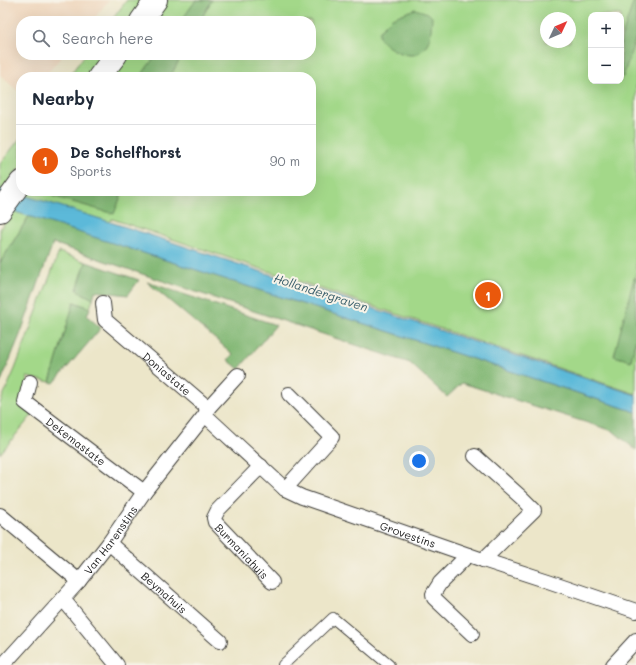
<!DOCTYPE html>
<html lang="en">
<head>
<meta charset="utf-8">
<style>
	:root { --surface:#fff; --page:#f2f2f3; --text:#1f2937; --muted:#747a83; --line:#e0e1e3; --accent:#ea580c }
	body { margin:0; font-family:Mali,sans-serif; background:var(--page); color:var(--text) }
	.controls { position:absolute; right:12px; top:12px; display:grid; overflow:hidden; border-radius:8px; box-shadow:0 4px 16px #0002 }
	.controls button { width:36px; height:36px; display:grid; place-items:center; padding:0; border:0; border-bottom:1px solid var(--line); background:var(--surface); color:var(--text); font:20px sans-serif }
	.compass { position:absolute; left:540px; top:12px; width:36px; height:36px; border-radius:50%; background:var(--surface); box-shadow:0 4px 16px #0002; rotate:46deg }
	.you { position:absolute; left:419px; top:461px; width:14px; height:14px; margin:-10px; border:3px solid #fff; border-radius:50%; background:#1a73e8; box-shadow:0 0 0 6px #1a73e833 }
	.badge { display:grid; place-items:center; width:26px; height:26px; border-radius:50%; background:var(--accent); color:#fff; font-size:13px; font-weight:700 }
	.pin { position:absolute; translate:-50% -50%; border:2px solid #fff; box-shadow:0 1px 4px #0006 }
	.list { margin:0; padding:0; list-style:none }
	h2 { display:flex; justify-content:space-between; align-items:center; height:52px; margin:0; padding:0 16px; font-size:17px }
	h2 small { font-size:13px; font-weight:400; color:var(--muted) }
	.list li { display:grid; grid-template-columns:26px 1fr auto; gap:12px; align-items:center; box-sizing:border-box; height:72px; padding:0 16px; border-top:1px solid var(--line) }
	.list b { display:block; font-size:15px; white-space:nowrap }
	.list p { margin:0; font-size:13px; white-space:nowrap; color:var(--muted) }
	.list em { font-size:13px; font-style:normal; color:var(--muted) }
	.icon { flex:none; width:22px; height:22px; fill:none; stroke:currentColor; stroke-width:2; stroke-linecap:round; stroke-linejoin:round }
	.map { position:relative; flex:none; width:636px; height:665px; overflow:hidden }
	.search { position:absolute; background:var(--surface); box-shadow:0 4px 16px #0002; left:16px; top:16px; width:300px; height:44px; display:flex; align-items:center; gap:10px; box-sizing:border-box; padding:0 14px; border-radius:16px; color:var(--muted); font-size:15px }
	.panel { position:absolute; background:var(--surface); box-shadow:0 4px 16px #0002; left:16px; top:72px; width:300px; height:124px; border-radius:16px }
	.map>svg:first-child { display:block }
	.built { fill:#efd6bc }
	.green { fill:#a3d889; stroke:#607a52; fill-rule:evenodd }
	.forest { fill:#82b875; stroke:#4f6a48 }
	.water { fill:#5bb9d9; stroke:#3c6a7a }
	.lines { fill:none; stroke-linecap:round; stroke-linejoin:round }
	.pedestrian-casing { stroke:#3b3a36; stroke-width:12 }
	.minor-casing { stroke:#3b3a36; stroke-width:16 }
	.primary-casing { stroke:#3b3a36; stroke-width:24 }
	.pedestrian { stroke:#fff; stroke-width:10 }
	.minor { stroke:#fff; stroke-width:14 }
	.primary { stroke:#fff; stroke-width:22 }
	.labels { text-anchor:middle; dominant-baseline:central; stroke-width:4; stroke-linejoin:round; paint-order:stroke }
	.street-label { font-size:11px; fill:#1c1c1c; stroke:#f7f3e8 }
	.water-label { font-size:12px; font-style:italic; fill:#355b68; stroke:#f7f3e8 }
</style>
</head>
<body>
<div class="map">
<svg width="636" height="665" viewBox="0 0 636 665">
	<rect width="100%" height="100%" fill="#f7f3e8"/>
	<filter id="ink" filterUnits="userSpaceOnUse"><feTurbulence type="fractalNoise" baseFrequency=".025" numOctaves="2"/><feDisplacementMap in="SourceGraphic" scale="8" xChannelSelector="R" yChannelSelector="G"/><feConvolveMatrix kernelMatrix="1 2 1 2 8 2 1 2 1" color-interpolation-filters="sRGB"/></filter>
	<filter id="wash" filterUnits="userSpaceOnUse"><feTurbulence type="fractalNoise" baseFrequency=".012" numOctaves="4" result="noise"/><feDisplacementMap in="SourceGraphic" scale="16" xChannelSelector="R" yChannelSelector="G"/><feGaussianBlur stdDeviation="0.9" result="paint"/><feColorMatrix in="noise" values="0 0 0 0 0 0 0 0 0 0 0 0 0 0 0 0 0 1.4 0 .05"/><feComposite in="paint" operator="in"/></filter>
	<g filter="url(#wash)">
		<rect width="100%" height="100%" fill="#ece6c9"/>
		<path class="built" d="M0 0H109L92 21H21V55H63L44 77H21V94L0 75Z"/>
		<path class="green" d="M127 0H145L130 21H111Z
			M167 0H636V394L112 219 110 222 24 196 27 191H311V77H111L127 55H311V21H152ZM591 15H621V81H591ZM546 18H570V42H546Z
			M85 55H104L88 77H68Z
			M21 137V166L3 190 0 189V164Z
			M13 211 29 216 0 263V229Z
			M59 252 86 262 77 290 93 299 90 308 74 302 50 382 27 377 33 414 0 454V403L15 369Z"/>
		<path class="forest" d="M196 0H212L200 21H181Z
			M634 0H636V37L623 77 621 76V39Z
			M415 9 428 13 432 17C431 26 432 36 427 44 424 49 419 54 413 55 403 56 382 46 379 36 379 34 379 32 380 30L392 18Z
			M156 55H182L170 77H140Z
			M56 191H123L114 214 52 196Z
			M29 216 418 341 636 412V450L613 431 462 383 447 397 410 363 148 276 53 243 20 335 0 384V263Z
			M86 262 139 280 128 295 95 291 93 299 77 290Z
			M634 278H636V339L631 361 614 356Z
			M147 282 276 325 239 369 228 360 233 354Z
			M74 302 90 308 87 316 101 328 54 383 50 382Z"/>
		<path class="water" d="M0 189 47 202 132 229 636 395V412L418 341 0 207Z"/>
	</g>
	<g filter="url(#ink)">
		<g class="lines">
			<g class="pedestrian-casing">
				<path id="pedestrian" d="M283 665 333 618 389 665"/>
			</g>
			<g class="minor-casing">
				<g id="minor">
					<path id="s1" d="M103 303 105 320 208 408 238 375"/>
					<path id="s2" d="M30 382 25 402 144 492"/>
					<path id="s3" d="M205 415 285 489 302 497 483 560 548 581 636 611"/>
					<path d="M475 456 523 499 534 510 483 560"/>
					<path id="s4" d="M261 466 218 510 214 518 215 522 272 582"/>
					<path d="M285 489 332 437 289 394"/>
					<path d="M0 515 79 581"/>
					<path id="s5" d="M109 543 220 641"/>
					<path d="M468 555 440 583 433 594 434 598 472 634"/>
					<path d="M63 599 117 665"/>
					<path id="s6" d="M3 665 79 581 109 543 144 492 205 415 208 408"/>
					<path d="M613 665 636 640"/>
				</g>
			</g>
			<g class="primary-casing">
				<path id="primary" d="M141 21 156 0
					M99 77 116 55
					M0 211 21 182"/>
			</g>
			<use href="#pedestrian" class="pedestrian"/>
			<use href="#minor" class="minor"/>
			<use href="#primary" class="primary"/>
		</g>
	</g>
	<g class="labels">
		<g class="street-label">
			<text stroke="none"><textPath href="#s1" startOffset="99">Doniastate</textPath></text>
			<text stroke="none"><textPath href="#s2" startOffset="85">Dekemastate</textPath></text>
			<text stroke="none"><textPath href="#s3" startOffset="240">Grovestins</textPath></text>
			<text stroke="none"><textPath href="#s6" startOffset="165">Van Harenstins</textPath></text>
			<text stroke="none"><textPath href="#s4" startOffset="114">Burmaniahuis</textPath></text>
			<text stroke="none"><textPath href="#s5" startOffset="74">Beymahuis</textPath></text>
		</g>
		<g class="water-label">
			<text transform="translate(321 292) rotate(18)">Hollandergraven</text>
		</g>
	</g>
</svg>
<div class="controls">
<button>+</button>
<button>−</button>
</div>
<svg class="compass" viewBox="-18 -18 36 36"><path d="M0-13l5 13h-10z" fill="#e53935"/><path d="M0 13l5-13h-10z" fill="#747a83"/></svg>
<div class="you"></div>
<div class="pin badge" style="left:488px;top:295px">1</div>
<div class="search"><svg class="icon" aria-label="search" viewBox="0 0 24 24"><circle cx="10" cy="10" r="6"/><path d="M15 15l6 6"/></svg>Search here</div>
<section class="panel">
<h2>Nearby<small></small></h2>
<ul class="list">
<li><span class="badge">1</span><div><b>De Schelfhorst</b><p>Sports</p></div><em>90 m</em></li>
</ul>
</section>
</div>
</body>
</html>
